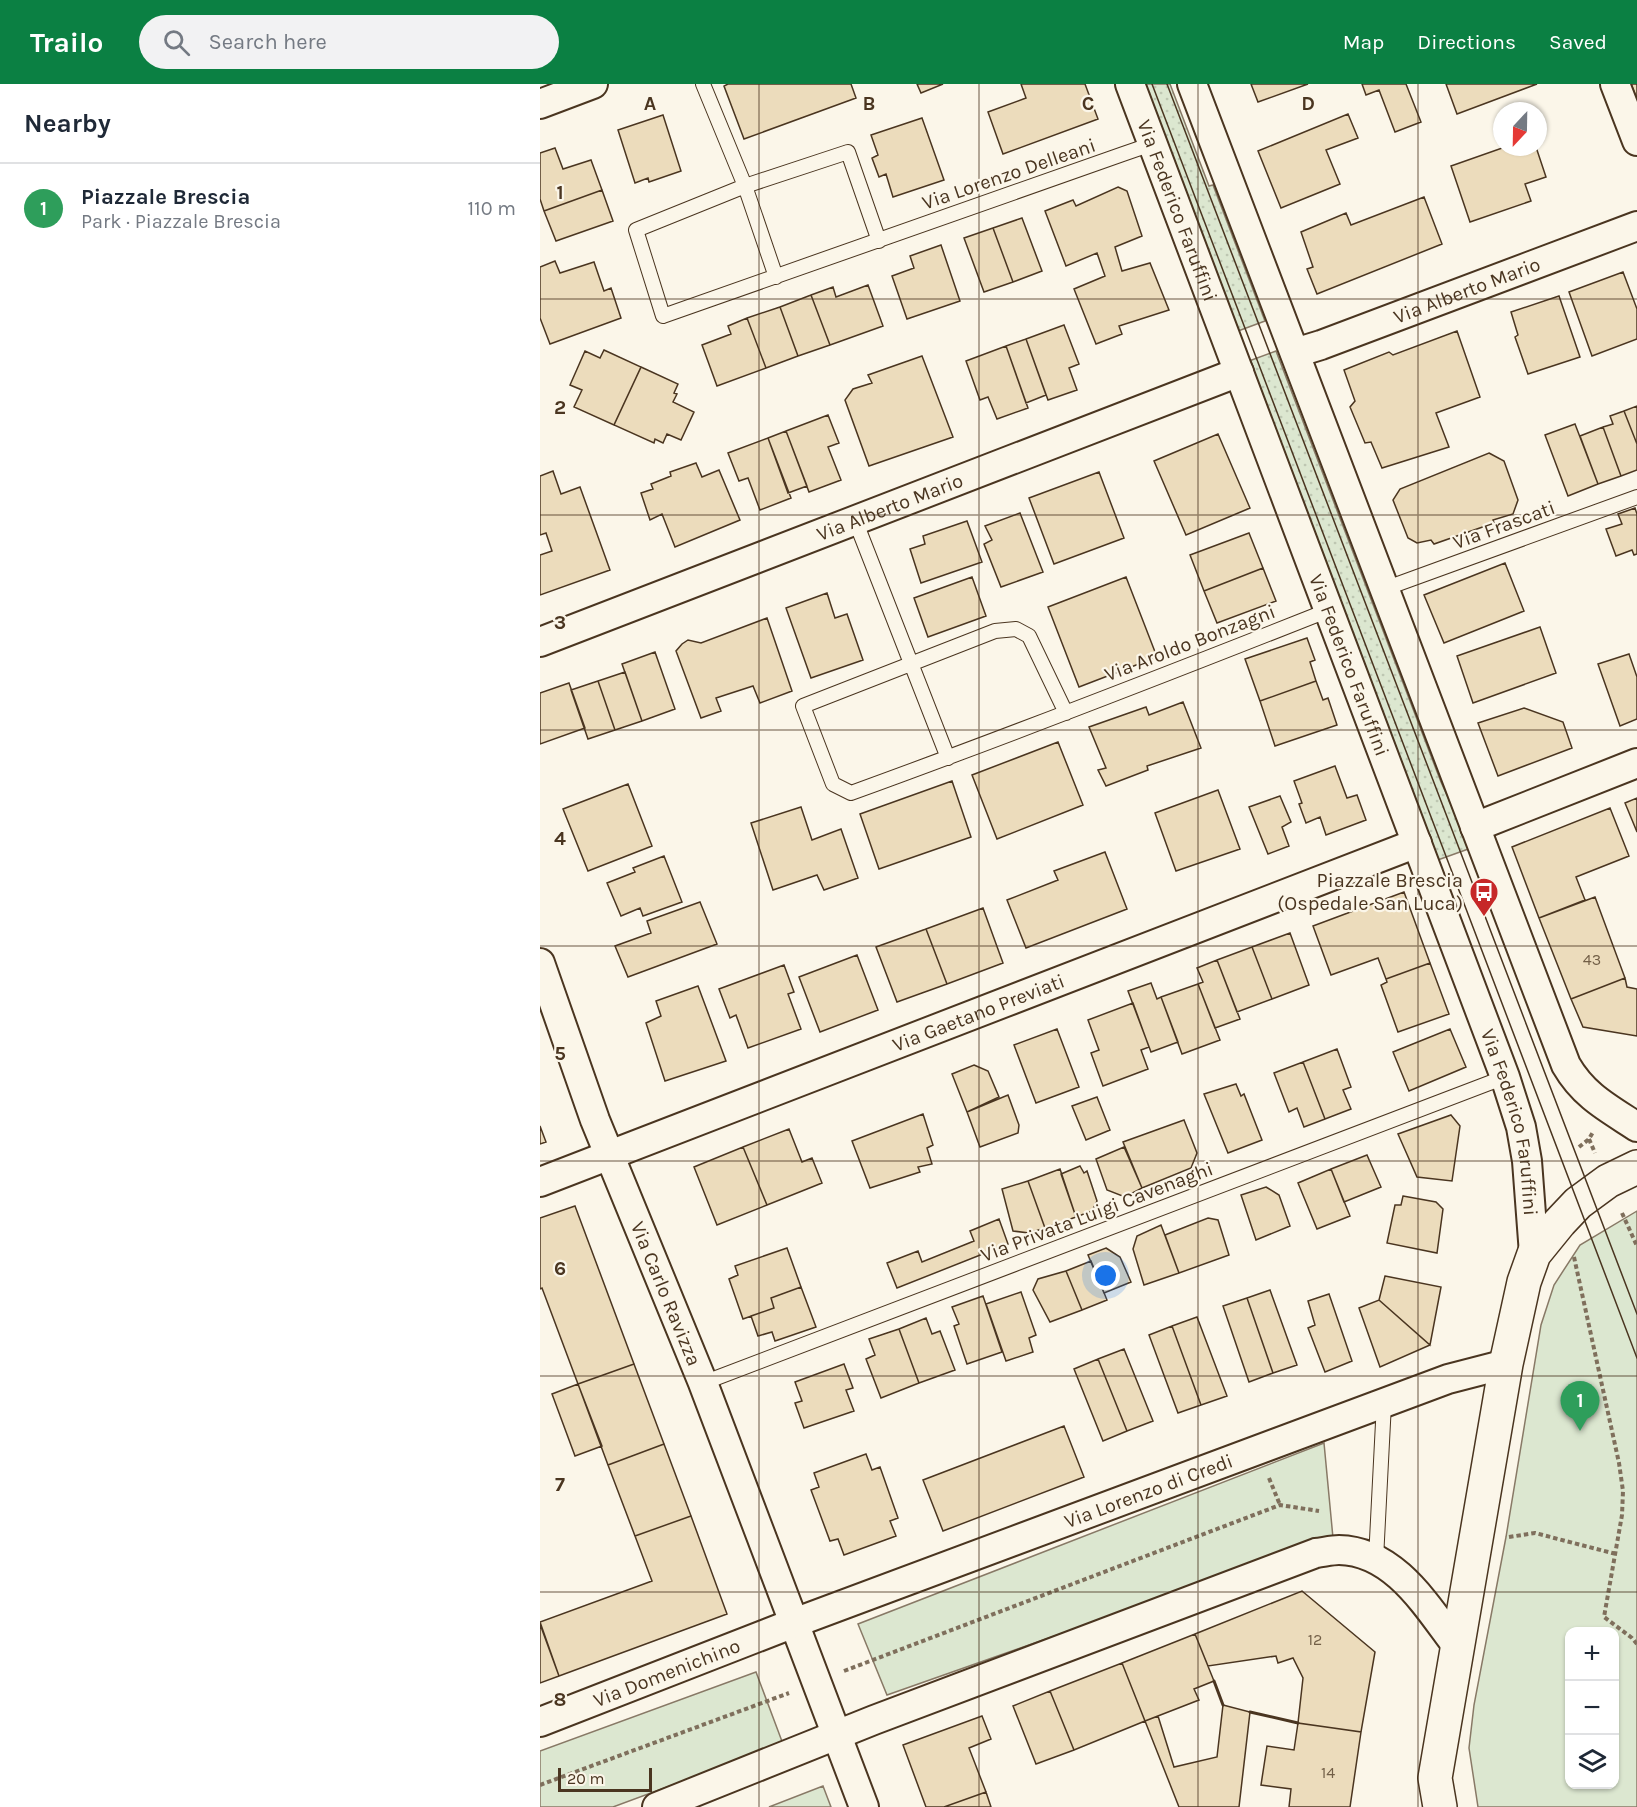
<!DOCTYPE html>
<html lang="en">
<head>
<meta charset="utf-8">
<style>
	:root { --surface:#fff; --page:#f2f2f3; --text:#1f2937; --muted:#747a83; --line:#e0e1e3; --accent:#0b8043 }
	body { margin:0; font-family:Karla,sans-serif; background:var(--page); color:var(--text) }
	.controls { position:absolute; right:18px; bottom:18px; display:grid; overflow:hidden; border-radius:12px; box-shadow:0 2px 4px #0004 }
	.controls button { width:54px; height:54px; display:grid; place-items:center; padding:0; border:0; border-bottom:2px solid var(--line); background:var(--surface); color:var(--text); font:30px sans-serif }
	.compass { position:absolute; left:953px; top:18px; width:54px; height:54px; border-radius:50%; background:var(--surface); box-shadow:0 2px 4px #0004; rotate:202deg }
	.scale { position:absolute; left:18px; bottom:15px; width:94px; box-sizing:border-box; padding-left:6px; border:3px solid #4a3520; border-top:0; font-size:16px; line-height:21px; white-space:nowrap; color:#4a3520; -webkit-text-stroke:4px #fbf6e9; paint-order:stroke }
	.you { position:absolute; left:566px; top:1192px; width:21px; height:21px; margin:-15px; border:4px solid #fff; border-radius:50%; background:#1a73e8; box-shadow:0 0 0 9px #1a73e833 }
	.badge { display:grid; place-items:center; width:39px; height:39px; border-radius:50%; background:var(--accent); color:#fff; font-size:20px; font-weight:700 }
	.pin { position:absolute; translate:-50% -50px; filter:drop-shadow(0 2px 3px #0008) }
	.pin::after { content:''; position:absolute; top:32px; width:21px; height:18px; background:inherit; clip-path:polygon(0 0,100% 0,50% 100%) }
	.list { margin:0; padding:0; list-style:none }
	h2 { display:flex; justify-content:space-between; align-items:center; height:78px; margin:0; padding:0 24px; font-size:26px }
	h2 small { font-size:20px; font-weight:400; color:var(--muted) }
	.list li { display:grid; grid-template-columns:39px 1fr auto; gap:18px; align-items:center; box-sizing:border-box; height:90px; padding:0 24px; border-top:2px solid var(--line) }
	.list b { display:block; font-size:22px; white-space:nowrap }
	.list p { margin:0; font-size:20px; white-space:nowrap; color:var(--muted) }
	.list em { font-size:20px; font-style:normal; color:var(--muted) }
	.icon { flex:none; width:33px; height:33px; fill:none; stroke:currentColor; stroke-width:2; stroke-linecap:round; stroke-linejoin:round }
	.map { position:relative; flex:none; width:1097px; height:1723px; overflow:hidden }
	header { display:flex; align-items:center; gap:36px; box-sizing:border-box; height:84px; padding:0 30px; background:var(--accent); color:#fff }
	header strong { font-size:28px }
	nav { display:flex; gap:33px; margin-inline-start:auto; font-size:21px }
	.search { width:420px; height:54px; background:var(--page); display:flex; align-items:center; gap:15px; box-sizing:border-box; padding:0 21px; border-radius:33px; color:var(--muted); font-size:22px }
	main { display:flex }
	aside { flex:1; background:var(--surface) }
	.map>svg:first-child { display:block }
	.grass { fill:url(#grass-dots); stroke:#887966; stroke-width:1.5 }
	.park { fill:#dce7d0; stroke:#887966; stroke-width:1.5; fill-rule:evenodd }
	.building { fill:#ecdcbc; stroke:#4a3520; stroke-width:1.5 }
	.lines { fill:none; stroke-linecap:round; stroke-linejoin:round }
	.lane-casing { stroke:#4a3520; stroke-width:16 }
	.street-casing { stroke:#4a3520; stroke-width:32 }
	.primary-casing { stroke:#4a3520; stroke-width:36 }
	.path { stroke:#7f6f5c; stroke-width:4; stroke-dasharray:4.5 3; stroke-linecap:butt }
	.lane { stroke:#fbf6e9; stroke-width:14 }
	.street { stroke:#fbf6e9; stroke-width:28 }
	.primary { stroke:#fbf6e9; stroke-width:33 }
	.tram { stroke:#4a3520; stroke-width:1.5 }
	.wall { stroke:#4a3520; stroke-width:3 }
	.grid { fill:none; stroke:#4a3520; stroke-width:1.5; stroke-opacity:0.55 }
	.labels { text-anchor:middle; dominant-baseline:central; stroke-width:4.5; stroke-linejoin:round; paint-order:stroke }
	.number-label { font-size:16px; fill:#725f47 }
	.street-label { font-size:20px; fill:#4a3520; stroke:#fbf6e9 }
	.poi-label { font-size:20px; fill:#4a3520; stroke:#fbf6e9; text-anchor:end }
	.grid-label { font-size:20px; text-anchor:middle; font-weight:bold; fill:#4a3520; stroke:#fbf6e9; stroke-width:4.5; stroke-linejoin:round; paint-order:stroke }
</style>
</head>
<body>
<header>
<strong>Trailo</strong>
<div class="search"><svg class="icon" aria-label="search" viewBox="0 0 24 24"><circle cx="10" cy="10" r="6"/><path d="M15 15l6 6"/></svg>Search here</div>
<nav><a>Map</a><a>Directions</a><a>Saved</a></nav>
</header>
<main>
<aside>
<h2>Nearby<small></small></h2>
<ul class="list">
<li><span class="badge" style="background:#2e9e5b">1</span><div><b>Piazzale Brescia</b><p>Park · Piazzale Brescia</p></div><em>110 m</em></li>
</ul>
</aside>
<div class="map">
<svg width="1097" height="1723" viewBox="0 0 1097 1723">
	<defs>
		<pattern id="grass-dots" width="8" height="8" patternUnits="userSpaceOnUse" patternTransform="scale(1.5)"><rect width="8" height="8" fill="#dce7d0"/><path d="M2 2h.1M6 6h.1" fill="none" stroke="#bec7b2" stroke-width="1.8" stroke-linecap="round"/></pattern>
	</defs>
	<rect width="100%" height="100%" fill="#fbf6e9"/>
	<path class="grass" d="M603 0H630L669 102 673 101 725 237 698 247Z
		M736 267 901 698 931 764 895 777 873 708 709 277Z"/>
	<path class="park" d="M1097 1127V1723H938L929 1664 934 1621 966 1453 1001 1241 1014 1201 1040 1161ZM1030 1548H1074V1700H1030Z
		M784 1359 793 1454 347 1611 318 1540Z
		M216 1588 243 1660 73 1723H0V1667Z
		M283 1702 291 1723H229Z"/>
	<path class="building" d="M188 0H311L316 14 204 55 184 2Z
		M377 0H403L381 9Z
		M481 0H545L558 35 463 70 448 28 486 14Z
		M711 0H768L718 18Z
		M822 0H866L881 38 855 48 839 6 826 11Z
		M906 0H997L917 30Z
		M1091 0H1097V15Z
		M808 30 818 54 786 66 800 100 741 124 718 67Z
		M123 31 141 87 109 98 108 94 95 99 78 46Z
		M382 34 404 96 353 113 346 90 339 93 332 74 338 71 331 51Z
		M965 63H996L1006 93 985 100 991 117 930 138 911 82Z
		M15 64 23 85 51 76 62 106 4 127 0 115V69Z
		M578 103 587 107 602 152 575 163 582 187 610 179 629 226 579 242 582 250 556 260 534 205 565 192 557 169 526 182 505 127 533 116 536 122Z
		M62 106 73 137 16 157 4 127Z
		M884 113 902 160 777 210 767 185 773 183 761 148 806 129 811 141Z
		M482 134 502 187 473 198 453 144Z
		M453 144 473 198 444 208 424 154Z
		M401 161 420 217 367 235 352 192 374 184 370 172Z
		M15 177 20 189 54 178 64 207 71 204 81 234 10 260 0 234V183Z
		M1083 188 1097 225V255L1052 272 1029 208Z
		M328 201 343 242 290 261 271 211 293 203 296 213Z
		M271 211 290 261 258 272 240 223Z
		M1019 212 1040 273 988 290 975 253 978 251 971 228Z
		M240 223 258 272 226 284 207 234Z
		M207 234 226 284 177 302 162 261 191 250 188 242Z
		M524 241 539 280 529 284 537 306 508 316 486 255Z
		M917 247 940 313 896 329 909 363 842 384 831 358 825 359 810 323 815 317 804 286 849 268 853 271Z
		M486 255 506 311 486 319 466 262Z
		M466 262 488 324 457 335 448 313 440 316 426 277Z
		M64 266 101 283 74 341 34 323 42 306 30 301 45 267 60 274Z
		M382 272 413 353 329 382 305 316 313 305 332 299 328 291Z
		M101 283 138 300 134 309 137 310 133 318 154 328 141 356 127 350 123 359 115 355 114 359 74 341Z
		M1097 322V360L1084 327Z
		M1084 327 1097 360V386L1081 392 1063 343 1073 340 1070 332Z
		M288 331 299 359 288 363 301 396 269 408 246 347Z
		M1035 340 1058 400 1028 412 1005 351Z
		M1063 343 1081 392 1058 400 1040 352Z
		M246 347 267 402 248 409 228 354Z
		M678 350 710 424 646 451 614 377Z
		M228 354 251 414 220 426 208 394 199 397 188 369Z
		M949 369 964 377 978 416 973 430 953 436 954 439 894 460 891 456 877 459 868 454 853 416 860 405Z
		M156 379 162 393 179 386 200 436 135 463 122 430 110 436 101 409 113 405 111 400 131 392 130 388Z
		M13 387 21 410 40 403 70 486 0 511V471L12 467 6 449 0 451V392Z
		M559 388 584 454 514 480 489 414Z
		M1095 424 1097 430V470L1094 471 1092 466 1076 472 1066 445 1082 440 1078 430Z
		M480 429 503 488 461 503 444 460 452 456 445 442Z
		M427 437 442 478 381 499 370 465 385 460 383 452Z
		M709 449 723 484 664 507 650 471Z
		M965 479 984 527 904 559 884 511Z
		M723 484 736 517 677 539 664 507Z
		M432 493 446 532 388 553 374 514Z
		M586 493 617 573 539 603 508 523Z
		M287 509 295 534 307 530 323 576 271 594 246 524Z
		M227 534 252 607 220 619 213 602 176 614 181 627 161 634 136 567 142 560 148 556 161 559Z
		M1000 543 1016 589 933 619 917 572Z
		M767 554 775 576 770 578 776 597 720 617 705 575Z
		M115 568 135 625 102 637 82 580Z
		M1089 570 1097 593V635L1080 642 1058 580Z
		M85 588 102 637 75 646 58 597Z
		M58 597 75 646 48 655 31 606Z
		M776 597 783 616 788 614 797 641 735 662 720 617Z
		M29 599 45 644 0 660V609Z
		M643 618 661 664 607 682 608 686 566 702 558 686 566 684 549 643 606 623 609 631Z
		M984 624 1023 638 1032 664 958 692 938 639Z
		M518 658 543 721 457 755 432 691Z
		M795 682 807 714 817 711 826 736 786 751 780 733 766 739 759 720 762 719 754 697Z
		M412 697 431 753 339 785 320 730Z
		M88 700 112 762 48 787 23 725Z
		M678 706 700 765 636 787 615 729Z
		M740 712 751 738 742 743 749 762 728 770 709 723Z
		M1097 714V748L1085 719Z
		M261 723 272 756 301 745 318 794 284 806 277 791 233 806 211 739Z
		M1070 724 1089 772 1036 793 1045 816 999 834 972 763Z
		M565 768 587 825 486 864 467 816 518 796 514 787Z
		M124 772 142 818 103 832 100 824 81 832 67 799 95 788 93 784Z
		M864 808 890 879 846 895 838 874 791 891 773 842Z
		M1055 813 1085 894 1031 915 999 834Z
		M160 818 177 860 88 893 75 862 111 849 107 837Z
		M443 824 463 879 407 900 386 845Z
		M386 845 407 900 357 918 336 863Z
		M750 849 769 901 732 915 712 863Z
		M712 863 732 915 697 928 677 876Z
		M317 871 338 926 280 948 259 893Z
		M677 876 700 935 675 944 658 900 663 898 657 884Z
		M890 879 909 930 858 948 841 901 847 898 846 895Z
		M244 881 254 908 248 910 261 945 208 964 196 931 190 934 179 905Z
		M1085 894 1087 903 1097 905V952L1043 943 1031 915Z
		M611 899 617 915 621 913 638 958 611 968 588 907Z
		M658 900 680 956 642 970 621 913Z
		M158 902 186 977 125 997 106 939 121 932 116 917Z
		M593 919 609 963 601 966 608 985 563 1002 551 969 559 966 548 936Z
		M517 945 539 1003 496 1019 474 961Z
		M910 945 926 983 869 1007 853 968Z
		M797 965 811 1003 803 1006 811 1025 785 1035 763 978Z
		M763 978 785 1035 764 1043 757 1024 749 1028 734 989Z
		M434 981 448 987 459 1013 427 1028 412 990Z
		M696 1000 701 1012 704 1010 722 1056 688 1069 664 1010Z
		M468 1011 479 1041 478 1049 440 1063 427 1028Z
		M557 1013 570 1046 546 1056 532 1022Z
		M383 1030 393 1061 387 1064 392 1080 378 1083 380 1088 330 1104 312 1057Z
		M911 1031 920 1042 912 1097 877 1093 858 1050Z
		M644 1036 657 1069 651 1084 602 1104 583 1058Z
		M0 1042 6 1058 0 1060Z
		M249 1045 262 1078 272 1074 282 1099 227 1121 203 1063Z
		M203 1063 227 1121 177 1141 154 1083Z
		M584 1063 602 1104 585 1113 567 1106 556 1075Z
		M827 1071 841 1103 804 1118 791 1085Z
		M540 1082 544 1089 547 1087 557 1117 552 1127 536 1133 521 1090Z
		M520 1085 536 1133 505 1144 488 1097Z
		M791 1085 810 1132 777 1145 758 1099Z
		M488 1097 505 1144 489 1149 473 1147 462 1105Z
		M726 1103 739 1111 750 1142 716 1156 701 1111Z
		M863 1112 896 1118 903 1125 897 1169 847 1159 855 1121H861Z
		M35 1122 94 1280 38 1300 2 1204 0 1205V1134Z
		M668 1134 678 1136 689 1171 639 1189 625 1151Z
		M459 1135 468 1160 357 1204 347 1179 378 1167 382 1178 434 1157 430 1147Z
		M621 1141 639 1189 604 1201 593 1165 597 1152Z
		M247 1164 261 1203 231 1214 234 1224 203 1235 189 1195 198 1191 195 1182Z
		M566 1164 580 1173 591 1198 564 1209 548 1171Z
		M551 1177 567 1216 542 1226 526 1187Z
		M526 1187 542 1226 510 1238 493 1206 498 1195Z
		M845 1192 901 1203 890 1261 839 1216Z
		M261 1203 276 1243 235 1257 232 1248 218 1252 211 1232 234 1224 231 1214Z
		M730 1206 757 1281 733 1289 707 1214Z
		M481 1208 496 1251 489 1254 493 1268 466 1277 446 1220Z
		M789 1210 812 1277 785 1288 768 1244 775 1241 768 1217Z
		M443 1212 462 1268 427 1280 414 1242 419 1240 412 1223Z
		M707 1214 733 1289 709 1298 683 1222Z
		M839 1216 890 1261 840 1283 819 1224Z
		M657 1233 687 1312 661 1321 632 1242Z
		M386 1234 392 1250 400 1247 415 1286 379 1299 359 1245Z
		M632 1242 661 1321 638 1329 609 1251Z
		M359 1245 379 1299 341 1314 326 1275 335 1271 329 1255Z
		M584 1265 613 1337 587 1347 558 1275Z
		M558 1275 587 1347 563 1357 534 1285Z
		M94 1280 124 1360 68 1381 38 1300Z
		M304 1280 313 1304 306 1306 314 1327 264 1344 255 1319 262 1317 255 1298Z
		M38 1300 62 1362 35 1372 12 1310Z
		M524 1342 544 1393 403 1447 383 1396Z
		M124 1360 151 1432 95 1452 68 1381Z
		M326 1370 332 1386 340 1383 358 1434 350 1437 356 1452 304 1471 298 1455 290 1457 271 1406 279 1403 274 1389Z
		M151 1432 187 1530 19 1592 0 1538 112 1497 95 1452Z
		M762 1507 835 1568 821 1648 758 1639 763 1594 753 1574 738 1579 736 1572 668 1582 655 1550Z
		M0 1540 19 1592 0 1599Z
		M655 1550 674 1597 654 1605 659 1616 605 1637 582 1579Z
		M582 1579 605 1637 534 1666 510 1607Z
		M510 1607 534 1666 496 1680 473 1622Z
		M683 1621 710 1628 699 1723H639L605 1637 618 1632 634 1683 677 1673Z
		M442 1632 451 1655 429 1664 446 1708 404 1723H386L363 1661Z
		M758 1639 821 1648 810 1723H749L751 1705 721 1701 727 1662 754 1666Z
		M446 1708 451 1723H404Z"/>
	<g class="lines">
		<g class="lane-casing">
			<path id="lane" d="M163 0 205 102 236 193
				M339 157 308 68 205 102 96 146 123 232C277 179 430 124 583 70L612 60
				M315 436 408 674
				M844 505 1097 413
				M526 629 489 552 476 545 455 547 263 622 293 700 311 709C471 651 630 589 789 526
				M163 1299 965 993
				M836 1475 844 1319"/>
		</g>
		<g class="street-casing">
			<g id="street">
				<path id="s1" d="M590 0 965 993 981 1043 987 1077 994 1170"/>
				<path d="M652 0 1026 981C1044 1012 1068 1024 1097 1043"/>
				<path d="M1075 0 1097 57"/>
				<path d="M0 20 53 0"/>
				<path id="s2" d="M755 269 781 261 1097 142"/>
				<path id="s3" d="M0 558 699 288"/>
				<path d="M935 743 1097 679"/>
				<path id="s4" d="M0 879 55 1036 163 1299 324 1723"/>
				<path id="s5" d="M0 1098 877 759"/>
				<path id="s6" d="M0 1638 254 1539 908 1295 966 1280"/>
				<path d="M117 1723 334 1636 776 1469C784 1468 792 1466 799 1466 855 1467 887 1523 917 1562"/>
			</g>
		</g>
		<g class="primary-casing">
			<path id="primary" d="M900 1723 895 1694 966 1280 984 1198 994 1170 1020 1138 1038 1119 1068 1097 1097 1083"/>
		</g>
		<path class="path" d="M1049 1055 1055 1069
			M1039 1063 1049 1055 1053 1048
			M1082 1129 1097 1162
			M1034 1173 1079 1379 1083 1407 1082 1431 1064 1533 1092 1554 1097 1560
			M729 1394 740 1421
			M969 1453 995 1449 1076 1470
			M304 1587 740 1421 779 1427
			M0 1701 249 1609"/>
		<use href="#lane" class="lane"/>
		<use href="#street" class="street"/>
		<use href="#primary" class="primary"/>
		<path class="tram" d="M612 0 1097 1274
			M627 0 1097 1230"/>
		<path class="wall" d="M674 1597 683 1621
			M710 1628 758 1639"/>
	</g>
	<path class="grid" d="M219 0V1723M439 0V1723M658 0V1723M878 0V1723M0 215H1097M0 431H1097M0 646H1097M0 862H1097M0 1077H1097M0 1292H1097M0 1508H1097"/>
	<defs>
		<g id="bus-pin" transform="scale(1.5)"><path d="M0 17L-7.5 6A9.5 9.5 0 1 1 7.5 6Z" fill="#c62828" stroke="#fbf6e9"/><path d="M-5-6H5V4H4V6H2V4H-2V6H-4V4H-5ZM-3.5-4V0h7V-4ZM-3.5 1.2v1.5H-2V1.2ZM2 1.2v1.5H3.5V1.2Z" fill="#fff"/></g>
	</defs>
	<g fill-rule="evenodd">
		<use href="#bus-pin" x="944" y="808"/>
	</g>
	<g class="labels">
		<g class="number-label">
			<text x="1052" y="875">43</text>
			<text x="775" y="1555">12</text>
			<text x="788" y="1688">14</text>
		</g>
		<g class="street-label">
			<text transform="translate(469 90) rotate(-19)">Via Lorenzo Delleani</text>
			<text stroke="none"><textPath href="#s1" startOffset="135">Via Federico Faruffini</textPath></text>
			<text stroke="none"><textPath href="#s2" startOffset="183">Via Alberto Mario</textPath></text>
			<text stroke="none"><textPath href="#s3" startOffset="375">Via Alberto Mario</textPath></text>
			<text transform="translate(964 441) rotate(-20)">Via Frascati</text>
			<text transform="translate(650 559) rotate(-21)">Via Aroldo Bonzagni</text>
			<text stroke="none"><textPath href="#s1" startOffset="621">Via Federico Faruffini</textPath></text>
			<text stroke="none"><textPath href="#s5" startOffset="470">Via Gaetano Previati</textPath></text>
			<text stroke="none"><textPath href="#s1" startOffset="1107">Via Federico Faruffini</textPath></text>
			<text transform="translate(557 1128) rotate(-21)">Via Privata Luigi Cavenaghi</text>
			<text stroke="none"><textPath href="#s4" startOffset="354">Via Carlo Ravizza</textPath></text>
			<text stroke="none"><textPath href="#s6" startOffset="651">Via Lorenzo di Credi</textPath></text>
			<text stroke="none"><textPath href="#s6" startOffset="136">Via Domenichino</textPath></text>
		</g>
		<g class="poi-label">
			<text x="923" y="796">Piazzale Brescia<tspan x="923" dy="23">(Ospedale San Luca)</tspan></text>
		</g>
	</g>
	<g class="grid-label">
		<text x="110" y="26">A</text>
		<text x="329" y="26">B</text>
		<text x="548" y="26">C</text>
		<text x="768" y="26">D</text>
		<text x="20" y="115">1</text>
		<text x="20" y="330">2</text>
		<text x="20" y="545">3</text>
		<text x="20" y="761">4</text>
		<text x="20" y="976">5</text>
		<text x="20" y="1191">6</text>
		<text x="20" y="1407">7</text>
		<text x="20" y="1622">8</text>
	</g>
</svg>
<div class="controls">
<button>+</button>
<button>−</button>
<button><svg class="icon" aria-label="layers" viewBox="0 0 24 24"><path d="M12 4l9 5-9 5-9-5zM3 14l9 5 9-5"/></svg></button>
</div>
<svg class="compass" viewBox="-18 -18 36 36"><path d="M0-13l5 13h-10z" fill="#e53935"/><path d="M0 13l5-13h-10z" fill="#747a83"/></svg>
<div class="scale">20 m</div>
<div class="you"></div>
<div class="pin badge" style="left:1040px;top:1347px;background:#2e9e5b">1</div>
</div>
</main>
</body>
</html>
